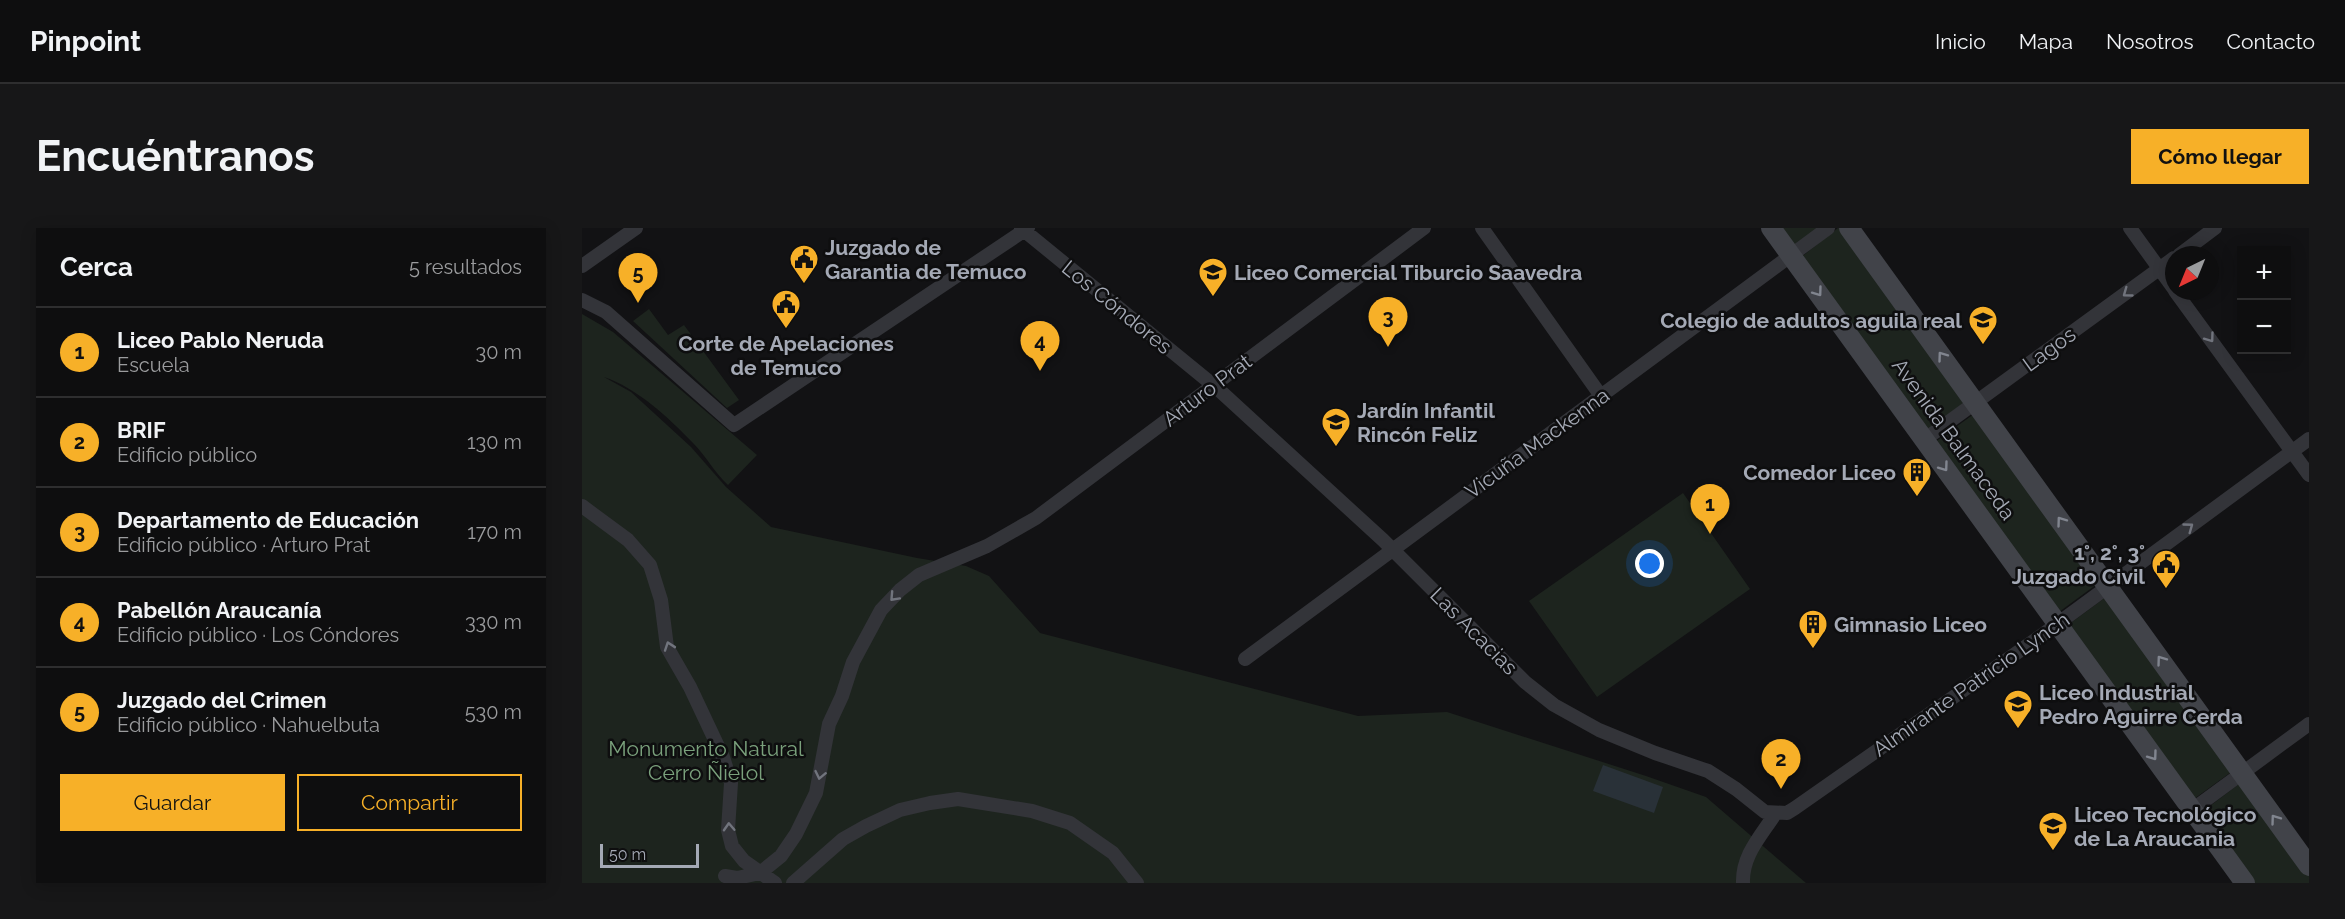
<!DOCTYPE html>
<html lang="es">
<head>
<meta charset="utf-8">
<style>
	:root { --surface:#0e0e0f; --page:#171718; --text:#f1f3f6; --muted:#9b9c9e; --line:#2e2e2f; --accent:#f7b028 }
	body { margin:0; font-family:Raleway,sans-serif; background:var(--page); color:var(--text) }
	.controls { position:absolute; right:18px; top:18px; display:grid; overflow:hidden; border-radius:0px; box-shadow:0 3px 15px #0003 }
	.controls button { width:54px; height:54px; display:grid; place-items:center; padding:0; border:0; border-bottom:2px solid var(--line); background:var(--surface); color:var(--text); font:30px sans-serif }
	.compass { position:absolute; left:1583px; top:18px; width:54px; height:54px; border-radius:50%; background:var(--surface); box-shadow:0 3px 15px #0003; rotate:223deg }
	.scale { position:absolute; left:18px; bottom:15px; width:99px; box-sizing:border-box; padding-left:6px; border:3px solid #a4a9b5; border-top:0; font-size:16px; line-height:21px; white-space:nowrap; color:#a4a9b5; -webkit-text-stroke:4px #0e0e0f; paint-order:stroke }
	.you { position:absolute; left:1068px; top:336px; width:21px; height:21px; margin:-15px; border:4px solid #fff; border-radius:50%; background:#1a73e8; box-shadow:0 0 0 9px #1a73e833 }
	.badge { display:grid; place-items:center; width:39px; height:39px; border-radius:50%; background:var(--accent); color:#111; font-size:20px; font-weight:700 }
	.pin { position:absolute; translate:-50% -50px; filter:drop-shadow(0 2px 3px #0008) }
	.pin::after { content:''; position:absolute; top:32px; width:21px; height:18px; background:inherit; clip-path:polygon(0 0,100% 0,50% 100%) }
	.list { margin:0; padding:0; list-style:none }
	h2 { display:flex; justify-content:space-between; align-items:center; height:78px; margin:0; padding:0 24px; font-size:26px }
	h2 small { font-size:20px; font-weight:400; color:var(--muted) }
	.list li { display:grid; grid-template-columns:39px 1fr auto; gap:18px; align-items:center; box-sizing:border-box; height:90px; padding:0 24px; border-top:2px solid var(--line) }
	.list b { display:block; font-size:22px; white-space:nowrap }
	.list p { margin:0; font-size:20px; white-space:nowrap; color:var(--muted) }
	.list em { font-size:20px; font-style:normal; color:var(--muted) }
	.actions { display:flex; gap:12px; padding:18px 24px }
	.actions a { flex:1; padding:14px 0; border:2px solid var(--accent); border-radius:0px; text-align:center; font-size:21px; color:var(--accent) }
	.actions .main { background:var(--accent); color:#111 }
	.map { position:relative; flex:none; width:1727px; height:655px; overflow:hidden; border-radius:0px }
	header { display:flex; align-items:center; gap:36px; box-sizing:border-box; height:84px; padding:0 30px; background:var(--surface); border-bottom:2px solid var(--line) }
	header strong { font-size:28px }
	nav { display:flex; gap:33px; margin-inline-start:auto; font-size:21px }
	.intro { display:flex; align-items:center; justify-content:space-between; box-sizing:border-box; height:144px; padding:0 36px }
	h1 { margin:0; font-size:42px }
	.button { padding:15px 27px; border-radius:0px; background:var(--accent); color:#111; font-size:21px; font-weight:700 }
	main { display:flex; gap:36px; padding:0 36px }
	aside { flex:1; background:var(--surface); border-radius:0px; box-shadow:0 3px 15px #0003 }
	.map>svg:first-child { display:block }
	.green { fill:#1d241e }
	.water { fill:#293138 }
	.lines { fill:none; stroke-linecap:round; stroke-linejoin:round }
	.street { stroke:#333439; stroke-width:14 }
	.secondary { stroke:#414349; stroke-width:20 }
	.oneway { stroke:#81858f }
	.oneway2 { stroke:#71747d }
	.labels { text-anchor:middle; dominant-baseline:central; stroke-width:5; stroke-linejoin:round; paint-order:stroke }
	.poi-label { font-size:21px; font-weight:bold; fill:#a4a9b5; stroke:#0e0e0f; text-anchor:start }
	.street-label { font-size:21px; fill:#a4a9b5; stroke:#0e0e0f }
	.park-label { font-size:21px; fill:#7aa17c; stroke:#0e0e0f }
</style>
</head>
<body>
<header>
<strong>Pinpoint</strong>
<nav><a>Inicio</a><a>Mapa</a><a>Nosotros</a><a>Contacto</a></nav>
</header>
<div class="intro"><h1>Encuéntranos</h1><a class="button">Cómo llegar</a></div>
<main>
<aside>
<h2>Cerca<small>5 resultados</small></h2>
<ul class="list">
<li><span class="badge">1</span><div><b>Liceo Pablo Neruda</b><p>Escuela</p></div><em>30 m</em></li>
<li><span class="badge">2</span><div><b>BRIF</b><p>Edificio público</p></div><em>130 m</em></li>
<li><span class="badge">3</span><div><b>Departamento de Educación</b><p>Edificio público · Arturo Prat</p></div><em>170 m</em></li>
<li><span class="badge">4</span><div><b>Pabellón Araucanía</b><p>Edificio público · Los Cóndores</p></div><em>330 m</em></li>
<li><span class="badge">5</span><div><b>Juzgado del Crimen</b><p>Edificio público · Nahuelbuta</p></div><em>530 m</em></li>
</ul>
<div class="actions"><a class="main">Guardar</a><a>Compartir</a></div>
</aside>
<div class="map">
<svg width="1727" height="655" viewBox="0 0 1727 655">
	<rect width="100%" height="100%" fill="#121214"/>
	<path class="green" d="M1194 0H1239L1210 22Z
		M1256 0H1259L1386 173 1344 204 1218 30Z
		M67 81 86 107 102 97 157 172 145 180 51 93Z
		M0 86 31 104 175 227 146 257C132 244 124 228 111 215 87 190 55 160 22 149L49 164 109 219 144 259 189 299 335 330 384 338 407 348 458 405 776 488 865 484 1064 548 1124 569 1224 655H0Z
		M1392 186 1515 356 1477 384 1353 214Z
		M1101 265 1168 361 1015 469 947 373Z
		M1524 369 1652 542 1612 571 1486 397Z
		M1661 553 1727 648V655H1671L1620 584Z"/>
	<path class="water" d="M1021 537 1081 559 1072 585 1011 563Z"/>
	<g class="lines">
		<path class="street" d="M439 0 636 161 801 312 943 454 972 477 1017 502 1073 525 1126 543 1154 561 1183 584 1205 585 1213 580 1463 405 1727 211
			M900 0 1019 168
			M1548 0 1592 61
			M1597 27 1633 0
			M0 38 54 0
			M1593 63 1727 247
			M0 72 24 84 152 197 446 0
			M1342 212 1592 30
			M0 278 46 312 68 337 79 372 85 419 108 459 141 529 149 555 146 602 150 618 162 633 193 655
			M663 431 1246 0
			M1610 582 1727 496
			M143 648 155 650 178 645 199 628 214 606 234 565 247 496 260 468 271 434 299 382 318 362 337 347 405 318 454 290 842 0
			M211 655 261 611 284 598 318 582 348 575 376 571 450 583 488 595 531 625 555 655
			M1161 655C1160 627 1179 608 1193 586"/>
		<path class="secondary" d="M1189 0 1663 655
			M1267 0 1727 638"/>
	</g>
	<defs><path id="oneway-chevron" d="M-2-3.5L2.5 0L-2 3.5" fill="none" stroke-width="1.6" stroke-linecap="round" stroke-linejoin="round" transform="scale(1.5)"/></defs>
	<g class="oneway">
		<use href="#oneway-chevron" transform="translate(1236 64) rotate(54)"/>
		<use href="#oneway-chevron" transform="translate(1360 128) rotate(-126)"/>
		<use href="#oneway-chevron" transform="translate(1362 239) rotate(54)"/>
		<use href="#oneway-chevron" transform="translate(1479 293) rotate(-126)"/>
		<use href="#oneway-chevron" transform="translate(1579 432) rotate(-126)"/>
		<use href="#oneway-chevron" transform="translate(1571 528) rotate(54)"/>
		<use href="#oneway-chevron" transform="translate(1693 591) rotate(-126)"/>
	</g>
	<g class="oneway2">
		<use href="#oneway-chevron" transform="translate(1545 65) rotate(144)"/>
		<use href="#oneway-chevron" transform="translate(1628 110) rotate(54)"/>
		<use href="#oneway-chevron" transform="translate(1607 299) rotate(-36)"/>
		<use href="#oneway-chevron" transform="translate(312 369) rotate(133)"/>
		<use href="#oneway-chevron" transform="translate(87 418) rotate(-109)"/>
		<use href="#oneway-chevron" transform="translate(238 547) rotate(102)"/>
		<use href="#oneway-chevron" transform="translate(147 599) rotate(-93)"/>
	</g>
	<defs>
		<g id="civic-pin" transform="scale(1.5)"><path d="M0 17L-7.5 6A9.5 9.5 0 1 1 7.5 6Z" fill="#f7b028" stroke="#0e0e0f"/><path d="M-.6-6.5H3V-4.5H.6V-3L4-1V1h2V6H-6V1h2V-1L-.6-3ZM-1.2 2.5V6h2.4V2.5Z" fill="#111"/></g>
		<g id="school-pin" transform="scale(1.5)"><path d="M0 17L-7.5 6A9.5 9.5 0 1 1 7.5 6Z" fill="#f7b028" stroke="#0e0e0f"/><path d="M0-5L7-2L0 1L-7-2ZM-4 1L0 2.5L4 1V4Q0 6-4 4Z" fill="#111"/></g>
		<g id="building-pin" transform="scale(1.5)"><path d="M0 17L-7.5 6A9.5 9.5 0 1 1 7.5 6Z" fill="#f7b028" stroke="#0e0e0f"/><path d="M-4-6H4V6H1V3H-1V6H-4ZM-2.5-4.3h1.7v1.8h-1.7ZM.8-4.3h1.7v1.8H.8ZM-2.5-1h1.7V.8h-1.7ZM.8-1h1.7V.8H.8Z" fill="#111"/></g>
	</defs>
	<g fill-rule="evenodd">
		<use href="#civic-pin" x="222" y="31"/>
		<use href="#school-pin" x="631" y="44"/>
		<use href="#civic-pin" x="204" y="76"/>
		<use href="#school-pin" x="1401" y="92"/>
		<use href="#school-pin" x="754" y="194"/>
		<use href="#building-pin" x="1335" y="244"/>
		<use href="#civic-pin" x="1584" y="336"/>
		<use href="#building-pin" x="1231" y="396"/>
		<use href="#school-pin" x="1436" y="476"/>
		<use href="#school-pin" x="1471" y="598"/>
	</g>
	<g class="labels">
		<g class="poi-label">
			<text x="243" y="19">Juzgado de<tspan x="243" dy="24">Garantia de Temuco</tspan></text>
			<text x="652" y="44">Liceo Comercial Tiburcio Saavedra</text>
			<text x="1380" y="92" text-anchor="end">Colegio de adultos aguila real</text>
			<text x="204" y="115" text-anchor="middle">Corte de Apelaciones<tspan x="204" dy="24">de Temuco</tspan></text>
			<text x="775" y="182">Jardín Infantil<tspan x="775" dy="24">Rincón Feliz</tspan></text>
			<text x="1314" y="244" text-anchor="end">Comedor Liceo</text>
			<text x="1563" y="324" text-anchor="end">1°, 2°, 3°<tspan x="1563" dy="24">Juzgado Civil</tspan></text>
			<text x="1252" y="396">Gimnasio Liceo</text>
			<text x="1457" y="464">Liceo Industrial<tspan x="1457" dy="24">Pedro Aguirre Cerda</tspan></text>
			<text x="1492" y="586">Liceo Tecnológico<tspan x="1492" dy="24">de La Araucania</tspan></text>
		</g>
		<g class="street-label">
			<text transform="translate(535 79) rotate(39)">Los Cóndores</text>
			<text transform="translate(1467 121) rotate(-36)">Lagos</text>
			<text transform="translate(625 162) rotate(-37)">Arturo Prat</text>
			<text transform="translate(1372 211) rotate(54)">Avenida Balmaceda</text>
			<text transform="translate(955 215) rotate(-36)">Vicuña Mackenna</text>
			<text transform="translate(892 403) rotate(45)">Las Acacias</text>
			<text transform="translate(1389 456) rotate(-35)">Almirante Patricio Lynch</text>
		</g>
		<g class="park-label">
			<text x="124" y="520">Monumento Natural<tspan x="124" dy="24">Cerro Ñielol</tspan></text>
		</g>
	</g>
</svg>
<div class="controls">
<button>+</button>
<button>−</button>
</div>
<svg class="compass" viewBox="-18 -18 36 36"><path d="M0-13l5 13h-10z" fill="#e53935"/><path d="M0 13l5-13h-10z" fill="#9b9c9e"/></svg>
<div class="scale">50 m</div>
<div class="you"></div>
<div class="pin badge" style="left:1128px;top:306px">1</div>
<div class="pin badge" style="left:1199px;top:561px">2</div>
<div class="pin badge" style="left:806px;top:119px">3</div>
<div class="pin badge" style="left:458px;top:143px">4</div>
<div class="pin badge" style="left:56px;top:75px">5</div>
</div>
</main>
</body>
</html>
